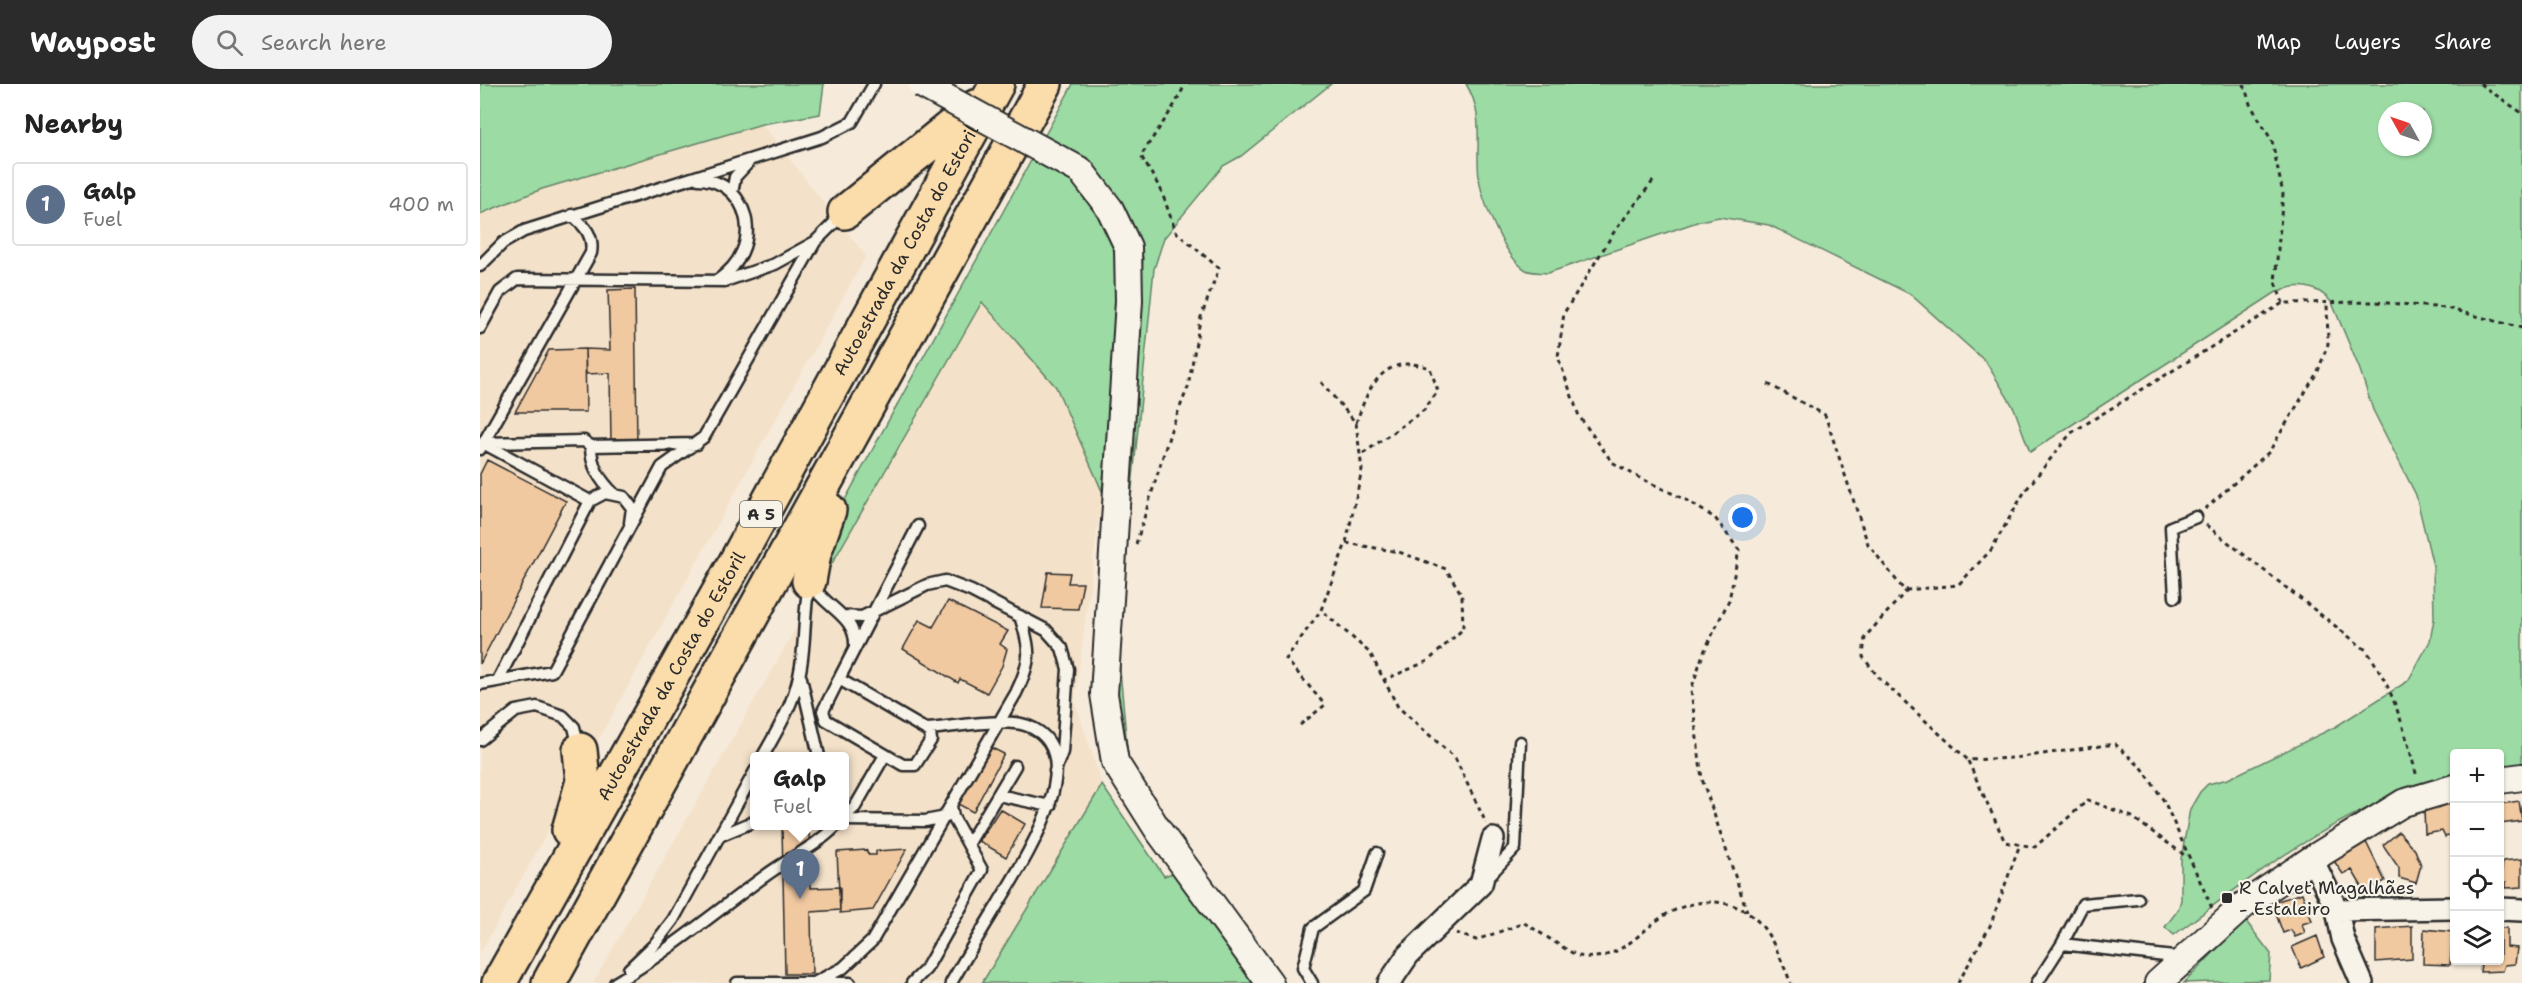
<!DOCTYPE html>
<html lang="en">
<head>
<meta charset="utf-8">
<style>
	:root { --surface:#fff; --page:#f2f2f2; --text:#222; --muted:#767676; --line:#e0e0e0; --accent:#2b2b2b }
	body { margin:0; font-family:"Shantell Sans",sans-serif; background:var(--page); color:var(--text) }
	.controls { position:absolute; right:18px; bottom:18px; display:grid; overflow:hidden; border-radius:6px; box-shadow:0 2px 4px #0004 }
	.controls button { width:54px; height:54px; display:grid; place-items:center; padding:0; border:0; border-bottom:2px solid var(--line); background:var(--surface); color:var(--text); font:30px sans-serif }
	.compass { position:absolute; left:1898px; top:18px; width:54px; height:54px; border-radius:50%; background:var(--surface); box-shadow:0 2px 4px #0004; rotate:310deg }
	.you { position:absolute; left:1263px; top:434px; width:21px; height:21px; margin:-15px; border:4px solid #fff; border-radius:50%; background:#1a73e8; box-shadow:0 0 0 9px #1a73e833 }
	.badge { display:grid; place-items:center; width:39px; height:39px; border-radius:50%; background:var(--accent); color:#fff; font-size:20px; font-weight:700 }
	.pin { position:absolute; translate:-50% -50px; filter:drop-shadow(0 2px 3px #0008) }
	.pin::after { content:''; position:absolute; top:32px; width:21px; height:18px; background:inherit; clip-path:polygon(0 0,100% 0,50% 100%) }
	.popup { position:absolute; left:270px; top:668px; width:99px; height:78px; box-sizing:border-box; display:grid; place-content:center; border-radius:6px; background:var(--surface); filter:drop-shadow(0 2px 4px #0005); font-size:20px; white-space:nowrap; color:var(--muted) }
	.popup b { font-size:22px; color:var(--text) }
	.popup::after { content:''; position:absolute; left:50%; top:100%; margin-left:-12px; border:12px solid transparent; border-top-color:var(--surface) }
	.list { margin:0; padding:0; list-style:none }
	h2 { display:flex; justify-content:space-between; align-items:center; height:78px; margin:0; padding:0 24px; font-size:26px }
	h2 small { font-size:20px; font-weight:400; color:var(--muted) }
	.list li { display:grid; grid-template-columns:39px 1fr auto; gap:18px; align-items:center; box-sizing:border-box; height:84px; margin:0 12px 12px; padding:0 12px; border:2px solid var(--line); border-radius:6px }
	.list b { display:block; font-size:22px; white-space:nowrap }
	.list p { margin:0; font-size:20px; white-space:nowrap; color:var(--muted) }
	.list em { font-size:20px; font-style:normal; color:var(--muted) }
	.icon { flex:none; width:33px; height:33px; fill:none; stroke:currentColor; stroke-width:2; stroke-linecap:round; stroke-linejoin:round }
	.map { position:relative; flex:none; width:2042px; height:899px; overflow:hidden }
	header { display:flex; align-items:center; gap:36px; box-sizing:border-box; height:84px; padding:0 30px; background:var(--accent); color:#fff }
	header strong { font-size:28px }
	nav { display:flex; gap:33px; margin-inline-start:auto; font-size:21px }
	.search { width:420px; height:54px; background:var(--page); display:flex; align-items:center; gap:15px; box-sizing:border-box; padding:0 21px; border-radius:33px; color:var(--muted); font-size:22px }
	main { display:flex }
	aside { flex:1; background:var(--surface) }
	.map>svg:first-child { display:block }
	.built { fill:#f4e1c9; fill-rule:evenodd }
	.green { fill:#9cdba4; stroke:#648368; stroke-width:1.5; fill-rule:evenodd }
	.building { fill:#f1c9a1; stroke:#2b2b2b; stroke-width:1.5 }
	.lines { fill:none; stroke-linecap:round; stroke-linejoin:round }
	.service-casing { stroke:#2b2b2b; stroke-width:15 }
	.minor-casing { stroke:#2b2b2b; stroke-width:26 }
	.tertiary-casing { stroke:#2b2b2b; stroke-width:30 }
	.motorway-casing { stroke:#2b2b2b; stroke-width:38 }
	.path { stroke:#2b2b2b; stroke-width:3; stroke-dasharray:4.5 4.5; stroke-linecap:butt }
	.service { stroke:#f7f3e8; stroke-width:10 }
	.minor { stroke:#f7f3e8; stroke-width:21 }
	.tertiary { stroke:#f7f3e8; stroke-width:26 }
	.motorway { stroke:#fbdcab; stroke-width:33 }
	.tertiary-bridge-casing { stroke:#2b2b2b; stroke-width:30; stroke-linecap:butt }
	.tertiary-bridge { stroke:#f7f3e8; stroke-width:26 }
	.poi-dot { fill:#2b2b2b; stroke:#f7f3e8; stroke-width:2 }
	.labels { text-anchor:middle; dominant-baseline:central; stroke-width:4.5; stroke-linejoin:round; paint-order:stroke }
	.shield { fill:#f7f3e8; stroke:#686764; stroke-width:1.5 }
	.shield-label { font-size:16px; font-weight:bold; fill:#2b2b2b }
	.street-label { font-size:18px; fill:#2b2b2b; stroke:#f7f3e8 }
	.poi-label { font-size:18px; fill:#2b2b2b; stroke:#f7f3e8; text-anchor:start }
</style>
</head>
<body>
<header>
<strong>Waypost</strong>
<div class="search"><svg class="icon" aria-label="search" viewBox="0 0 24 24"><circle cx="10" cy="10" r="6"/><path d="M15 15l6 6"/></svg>Search here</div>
<nav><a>Map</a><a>Layers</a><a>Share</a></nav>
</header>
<main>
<aside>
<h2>Nearby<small></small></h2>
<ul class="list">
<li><span class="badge" style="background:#5c6f8a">1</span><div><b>Galp</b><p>Fuel</p></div><em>400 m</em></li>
</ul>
</aside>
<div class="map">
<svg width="2042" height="899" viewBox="0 0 2042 899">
	<rect width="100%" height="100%" fill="#f6ebda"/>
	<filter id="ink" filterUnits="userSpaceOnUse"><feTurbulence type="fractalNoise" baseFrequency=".0167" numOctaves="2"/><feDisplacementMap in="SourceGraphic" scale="12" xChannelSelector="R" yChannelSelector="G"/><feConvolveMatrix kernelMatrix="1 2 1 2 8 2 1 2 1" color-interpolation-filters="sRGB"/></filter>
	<g filter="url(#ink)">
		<path class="built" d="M282 40 386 172 0 870V130L62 105Z
			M502 218 576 303 622 407 595 617 622 701 503 899H113ZM275 672H365V742H275Z"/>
		<path class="green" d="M0 0H344L340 30 282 40 62 105 0 130Z
			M593 0H851L761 72 743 82 684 154 674 185 637 553 649 685 634 647 640 452 663 174C653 136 635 105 609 76L597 97 633 148 642 209 622 407 576 303 502 218 342 497 355 434Z
			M986 0H2042V683L2020 686V670H1974V695C1868 717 1779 787 1694 851L1685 843 1698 826 1701 816V775L1710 725 1720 708 1728 700 1748 695 1855 643 1928 597 1950 557 1954 535 1953 482 1936 411 1893 326 1880 286 1852 219C1838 201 1818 199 1798 207L1550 368 1534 324 1506 278 1430 210 1289 141 1239 133 1220 137 1068 189C1061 188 1052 189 1046 186 1025 174 1002 117 999 94 995 61 1005 30 986 0ZM1907 27H1943V63H1907Z
			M622 701 684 792 696 788 776 899H502Z
			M1765 836 1791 870 1789 896 1704 899Z"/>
		<path class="building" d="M155 205 157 359H131L130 289 106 290 105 265 130 266 128 206Z
			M105 265 106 328H35L69 266Z
			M7 376 86 417 0 580V390Z
			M568 488 590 489 588 499H603L598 525 562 524Z
			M468 517 528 547 520 560 527 565 522 582 507 609 480 595 478 599 423 565 439 536 453 543Z
			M510 663 524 670 493 728 478 720Z
			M2039 717 2042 737 2020 740V720Z
			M1974 718V750L1965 753 1962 747 1945 750 1944 726Z
			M520 725 545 740 526 773 499 757Z
			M302 742H329L330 804 360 803V826L331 828 332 890H305Z
			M1919 748 1935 766 1941 781 1936 799 1919 794V784L1903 761Z
			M1886 758 1905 797 1885 808 1872 786 1863 790 1854 777Z
			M427 765 393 826 360 829 357 768 386 766 389 771H396V767Z
			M2042 775V803L2026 804V798L2020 800 2023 777Z
			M1822 809 1832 837 1822 840 1825 849 1815 853 1811 846 1803 849 1792 819Z
			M1932 842V875L1896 878V845Z
			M2020 844H2027V863L2037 864 2035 880 2025 881 2023 887 2000 888 2001 880 1995 879V876H2020Z
			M1944 845 1973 848 1970 881 1943 880Z
			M1837 852 1844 873 1821 884 1812 863Z"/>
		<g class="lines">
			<g class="service-casing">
				<path id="service" d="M218 95C256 95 277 135 262 168 257 180 248 189 238 196
					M252 109 255 93 268 79
					M0 182 23 159 44 147 342 53 372 38 394 0
					M0 244 20 208 37 195 245 197 295 180 335 158 364 129
					M3 359 104 357 111 362 217 360
					M3 359 110 417
					M111 362C111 383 120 396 134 410
					M0 365 111 169C114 152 105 142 92 131
					M330 498C345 525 377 531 375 563
					M1695 513 1691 443 1716 433
					M362 532 382 533 447 501 465 497 491 507 566 546 582 564 588 585 582 668 575 687
					M321 594 339 672
					M359 595 450 648 451 656 435 681H423L346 636 343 627Z
					M359 595 438 442
					M18 596 110 417 125 409 144 413 152 424 150 439
					M0 600 72 587 182 383 224 353 335 158
					M447 645C474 643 524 633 548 642 617 669 539 784 518 820 502 846 486 873 471 899
					M0 656 36 627 57 623 83 632 94 643 99 663
					M283 672C297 647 313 621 319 592 326 563 323 531 329 501
					M518 711 570 722
					M365 732 375 723 405 671
					M365 736 445 737 466 733
					M239 752 275 737
					M489 759 535 682
					M1008 793 1035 764 1040 658
					M1582 860 1603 820 1658 815
					M149 885 174 861 193 836 275 687
					M336 898 363 884 392 857 536 609C552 576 551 566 540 532
					M135 899C189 867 235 828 285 792 308 775 335 763 356 742
					M257 899H370
					M432 899 446 885 502 786 473 733 471 722
					M832 899 823 884 833 844 884 807 897 769
					M1557 899 1582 860 1702 874"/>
			</g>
			<g class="minor-casing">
				<path id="minor" d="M1832 775 1857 826 1863 855 1882 899
					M2020 825 2042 826
					M1857 826 1974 824
					M909 899 928 871 1001 800 1013 755"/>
			</g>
			<g class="tertiary-casing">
				<path id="tertiary" d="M601 87 630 125 648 163 649 217 624 610 635 678 678 746 790 899
					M2020 696 2042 693
					M1678 899 1764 821 1832 775 1923 719 1974 704"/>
			</g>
			<g class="motorway-casing">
				<g id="motorway">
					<path d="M365 128 495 23"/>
					<path d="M329 497 334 469 349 426"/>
					<path d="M89 746 103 697 100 666"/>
					<path id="s1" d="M19 899 253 483 517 0"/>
					<path d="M69 899 565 0"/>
				</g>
			</g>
			<path class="path" d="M1764 0 1770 20 1792 57 1803 110 1795 198 1803 219
				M2000 0 2042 29
				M1173 97 1134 148 1084 229 1078 273 1099 332 1132 378 1158 393 1206 416 1235 434 1259 466 1249 516 1223 570 1211 606 1222 695 1267 827
				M841 298 876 339 882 386 866 459 841 526 890 569 918 623 975 674 1006 739
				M1288 300 1345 331 1388 460 1424 506H1427L1478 501 1511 466 1545 407 1591 349 1803 219 1896 218 1966 224 2042 244
				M876 339C885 314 895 283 926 280 933 279 943 282 950 284L958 307 944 326 881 371
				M1725 425 1789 368 1838 287 1848 260 1847 219
				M1726 441 1886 566C1914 604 1925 648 1937 693
				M866 459 919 468 966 485 982 511 983 545 948 577 904 596
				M656 460 691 346 708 303 720 236 739 184 696 148 681 106 661 72C676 47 694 26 705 0
				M1427 506 1385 553 1383 573 1399 594 1488 676 1534 674 1635 660 1663 685 1684 717 1732 824
				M820 641 845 621 806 575 841 526
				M1488 677 1525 758 1555 763 1608 716 1652 733 1707 773
				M976 849 996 856 1044 839C1054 844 1093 871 1099 872 1131 879 1152 857 1175 838 1210 811 1261 808 1287 849 1297 864 1304 883 1311 899
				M1478 899 1510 842 1540 760"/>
			<use href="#service" class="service"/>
			<use href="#minor" class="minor"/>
			<use href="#tertiary" class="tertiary"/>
			<use href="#motorway" class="motorway"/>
			<g class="tertiary-bridge-casing">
				<path id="tertiary-bridge" d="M441 0 601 87"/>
			</g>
			<use href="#tertiary-bridge" class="tertiary-bridge"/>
		</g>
	</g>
	<rect class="poi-dot" x="1741" y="808" width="12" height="12" rx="3"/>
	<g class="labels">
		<rect class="shield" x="260" y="417" width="42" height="26" rx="4.5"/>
		<g class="shield-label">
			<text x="281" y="430">A 5</text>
		</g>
		<g class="street-label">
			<text stroke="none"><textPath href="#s1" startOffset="838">Autoestrada da Costa do Estoril</textPath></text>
			<text stroke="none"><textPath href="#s1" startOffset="352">Autoestrada da Costa do Estoril</textPath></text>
		</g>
		<g class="poi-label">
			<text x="1759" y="804">R Calvet Magalhães<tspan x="1759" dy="21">- Estaleiro</tspan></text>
		</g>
	</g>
</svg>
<div class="controls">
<button>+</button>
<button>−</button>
<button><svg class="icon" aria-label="locate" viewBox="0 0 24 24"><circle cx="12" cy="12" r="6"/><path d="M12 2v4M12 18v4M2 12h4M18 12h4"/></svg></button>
<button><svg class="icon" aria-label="layers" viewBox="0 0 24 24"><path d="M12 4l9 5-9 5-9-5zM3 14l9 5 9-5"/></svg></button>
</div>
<svg class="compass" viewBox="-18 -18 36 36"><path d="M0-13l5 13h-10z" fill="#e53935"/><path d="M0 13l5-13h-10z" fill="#767676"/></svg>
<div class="you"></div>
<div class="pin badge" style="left:320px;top:815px;background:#5c6f8a">1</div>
<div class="popup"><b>Galp</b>Fuel</div>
</div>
</main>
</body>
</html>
